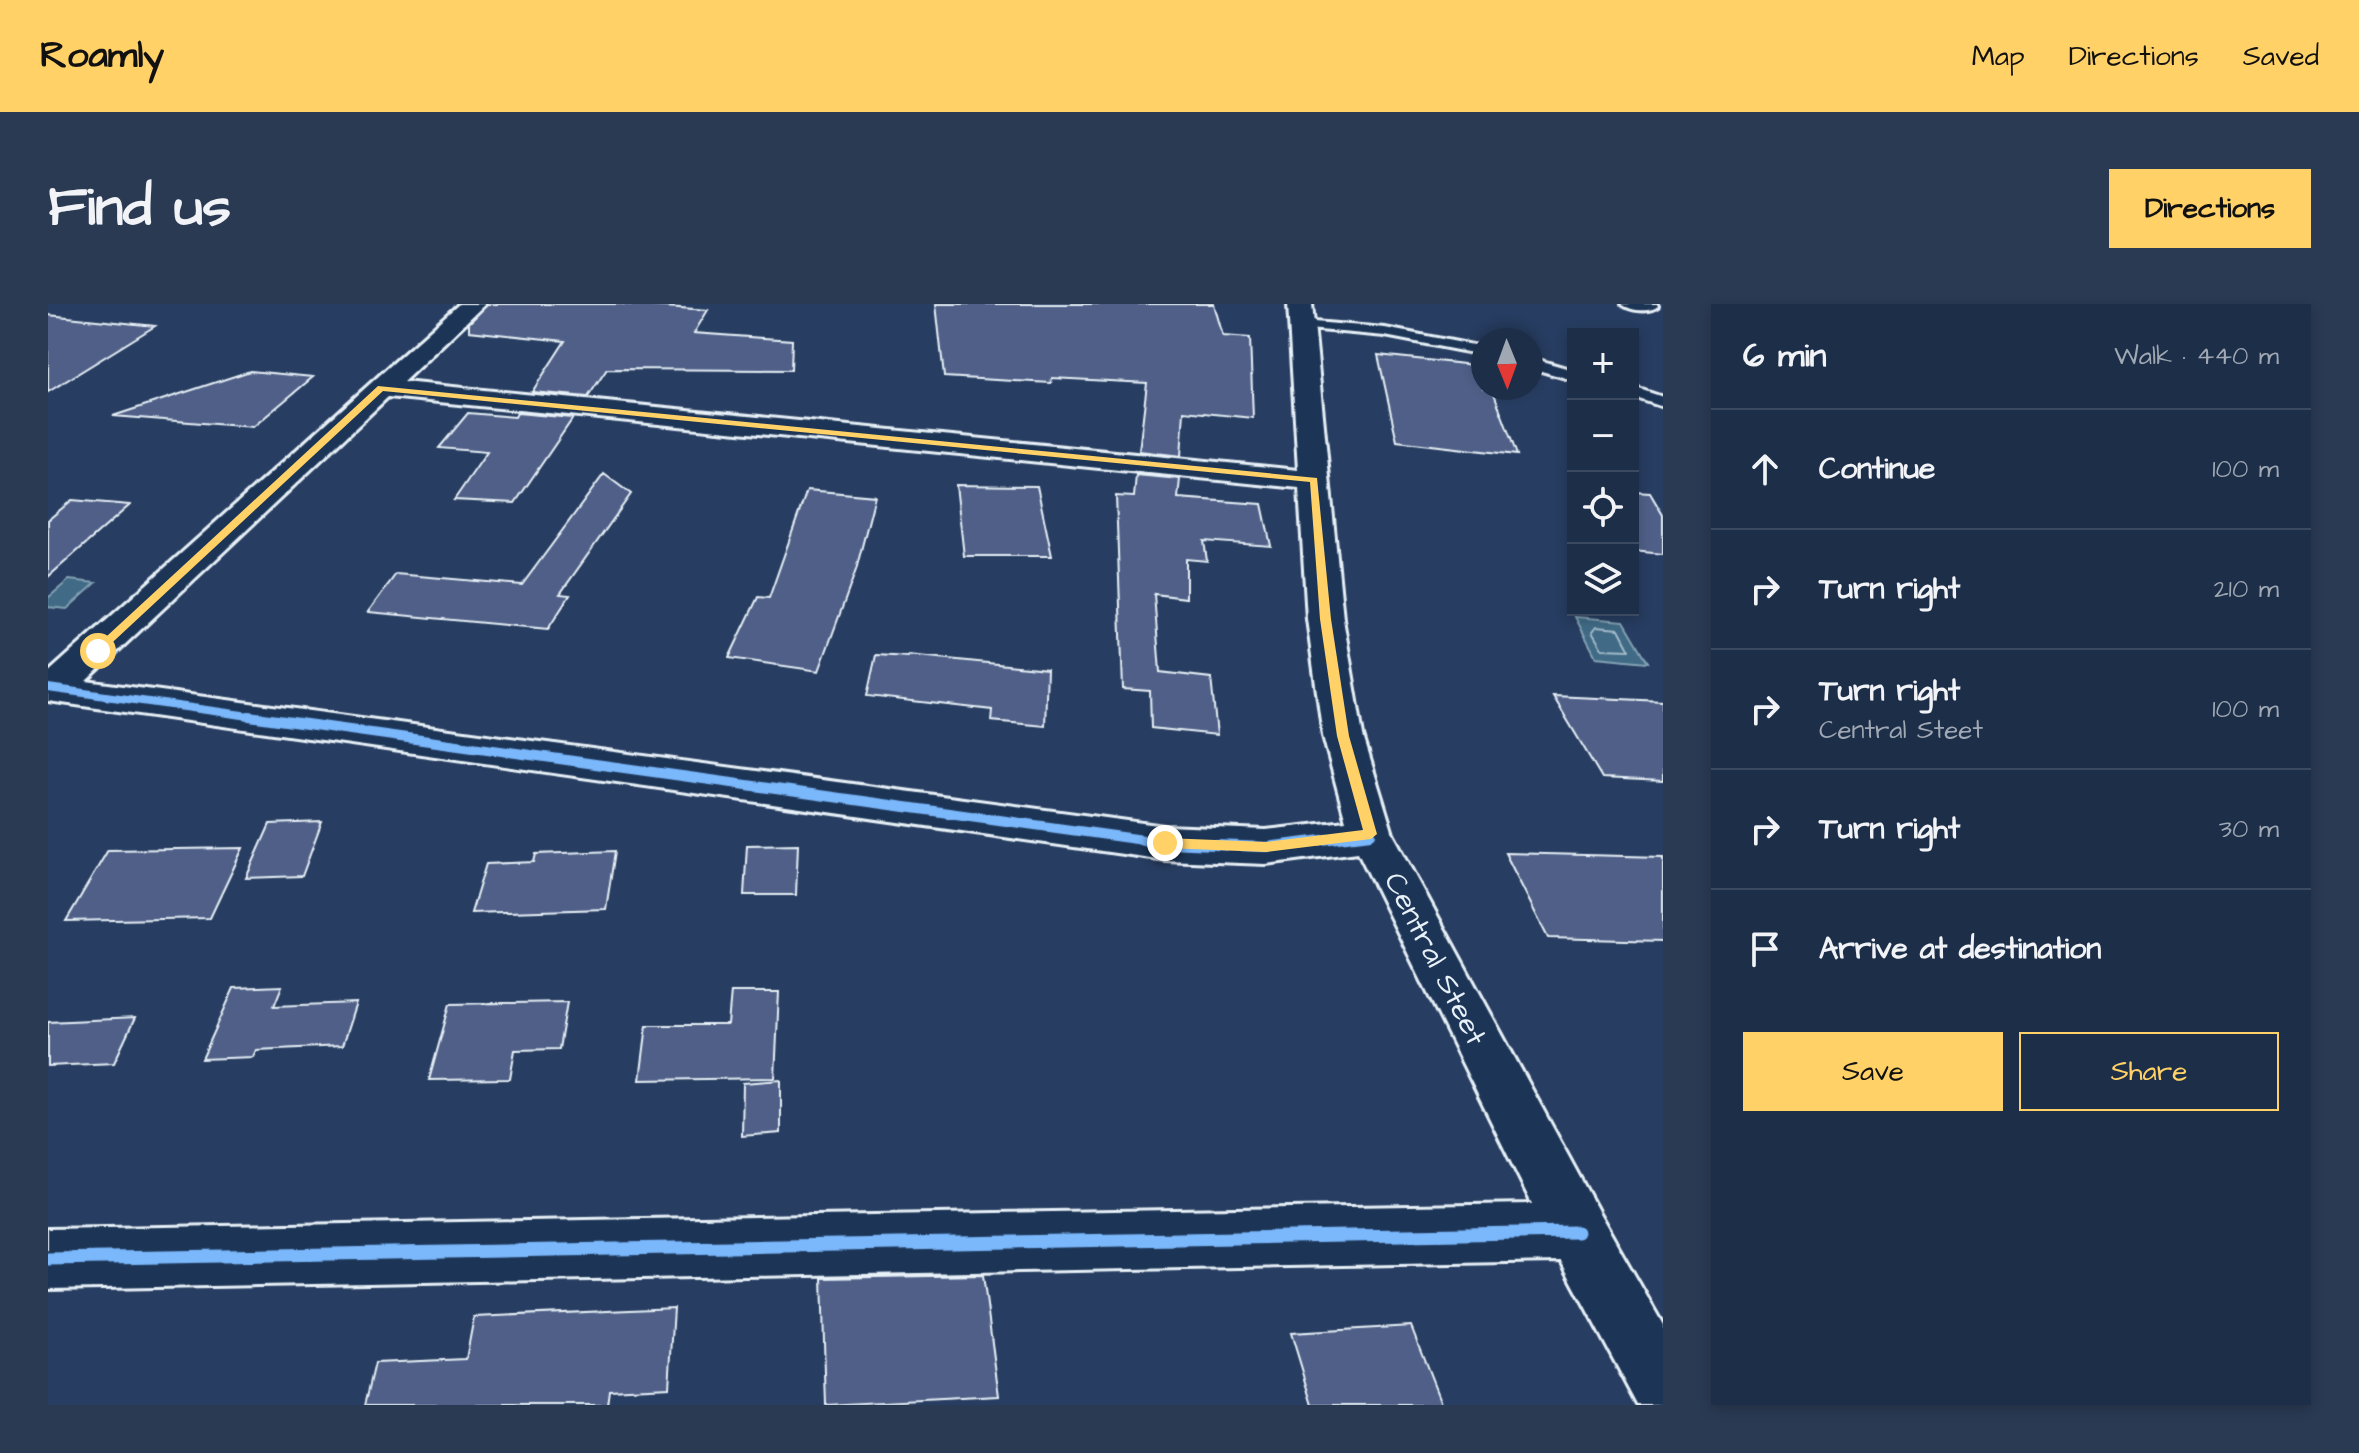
<!DOCTYPE html>
<html lang="en">
<head>
<meta charset="utf-8">
<style>
	:root { --surface:#1d2e49; --page:#2a3a53; --text:#f1f3f6; --muted:#a0a8b4; --line:#3b4a61; --accent:#ffd166 }
	body { margin:0; font-family:"Architects Daughter",sans-serif; background:var(--page); color:var(--text) }
	.controls { position:absolute; right:24px; top:24px; display:grid; overflow:hidden; border-radius:0px; box-shadow:0 4px 12px #0003 }
	.controls button { width:72px; height:72px; display:grid; place-items:center; padding:0; border:0; border-bottom:2px solid var(--line); background:var(--surface); color:var(--text); font:40px sans-serif }
	.compass { position:absolute; left:1423px; top:24px; width:72px; height:72px; border-radius:50%; background:var(--surface); box-shadow:0 4px 12px #0003; rotate:179deg }
	.stop { position:absolute; width:24px; height:24px; margin:-18px; border:6px solid #ffd166; border-radius:50%; background:#fff }
	.stop.end { background:#ffd166; border-color:#fff; box-shadow:0 2px 8px #0008 }
	.list { margin:0; padding:0; list-style:none }
	h2 { display:flex; justify-content:space-between; align-items:center; height:104px; margin:0; padding:0 32px; font-size:34px }
	h2 small { font-size:26px; font-weight:400; color:var(--muted) }
	.list li { display:grid; grid-template-columns:52px 1fr auto; gap:24px; align-items:center; box-sizing:border-box; height:120px; padding:0 32px; border-top:2px solid var(--line) }
	.list b { display:block; font-size:30px; white-space:nowrap }
	.list p { margin:0; font-size:26px; white-space:nowrap; color:var(--muted) }
	.list em { font-size:26px; font-style:normal; color:var(--muted) }
	.actions { display:flex; gap:16px; padding:24px 32px }
	.actions a { flex:1; padding:18px 0; border:2px solid var(--accent); border-radius:0px; text-align:center; font-size:28px; color:var(--accent) }
	.actions .main { background:var(--accent); color:#111 }
	.icon { flex:none; width:44px; height:44px; fill:none; stroke:currentColor; stroke-width:2; stroke-linecap:round; stroke-linejoin:round }
	.map { position:relative; flex:none; width:1615px; height:1101px; overflow:hidden; border-radius:0px }
	header { display:flex; align-items:center; gap:48px; box-sizing:border-box; height:112px; padding:0 40px; background:var(--accent); color:#111 }
	header strong { font-size:38px }
	nav { display:flex; gap:44px; margin-inline-start:auto; font-size:28px }
	.intro { display:flex; align-items:center; justify-content:space-between; box-sizing:border-box; height:192px; padding:0 48px }
	h1 { margin:0; font-size:56px }
	.button { padding:20px 36px; border-radius:0px; background:var(--accent); color:#111; font-size:28px; font-weight:700 }
	main { display:flex; gap:48px; padding:0 48px }
	aside { flex:1; background:var(--surface); border-radius:0px; box-shadow:0 4px 12px #0003 }
	.map>svg:first-child { display:block }
	.water { fill:#3f6b85; stroke:#83a1b3; stroke-width:2 }
	.lines { fill:none; stroke-linecap:round; stroke-linejoin:round }
	.shore { stroke:#a4bbca; stroke-width:2 }
	.building { fill:#4f5f87; stroke:#e8f1f8; stroke-width:2 }
	.lane-casing { stroke:#e8f1f8; stroke-width:6 }
	.street-casing { stroke:#e8f1f8; stroke-width:6 }
	.lane { fill:#1d3557; fill-rule:evenodd }
	.street { fill:#1d3557; fill-rule:evenodd }
	.cycleway-far2-casing { stroke:#1d3557; stroke-width:12 }
	.cycleway-far1-casing { stroke:#1d3557; stroke-width:15 }
	.cycleway-casing { stroke:#1d3557; stroke-width:18 }
	.cycleway-far2 { stroke:#7ab7fb; stroke-width:8 }
	.cycleway-far1 { stroke:#7ab7fb; stroke-width:10 }
	.cycleway { stroke:#7ab7fb; stroke-width:13 }
	.route { fill:#ffd166 }
	.labels { text-anchor:middle; dominant-baseline:central; stroke-width:6; stroke-linejoin:round; paint-order:stroke }
	.street-label { font-size:30px; fill:#e8f1f8; stroke:#1d3557 }
</style>
</head>
<body>
<header>
<strong>Roamly</strong>
<nav><a>Map</a><a>Directions</a><a>Saved</a></nav>
</header>
<div class="intro"><h1>Find us</h1><a class="button">Directions</a></div>
<main>
<div class="map">
<svg width="1615" height="1101" viewBox="0 0 1615 1101">
	<rect width="100%" height="100%" fill="#273d61"/>
	<filter id="ink" filterUnits="userSpaceOnUse"><feTurbulence type="fractalNoise" baseFrequency=".0125" numOctaves="2"/><feDisplacementMap in="SourceGraphic" scale="16" xChannelSelector="R" yChannelSelector="G"/><feConvolveMatrix kernelMatrix="1 2 1 2 8 2 1 2 1" color-interpolation-filters="sRGB"/></filter>
	<g filter="url(#ink)">
		<path class="water" d="M21 276 48 279 19 305 0 303V294Z
			M1527 313 1576 317 1600 358 1548 353Z"/>
		<g class="lines">
			<path class="shore" d="M1548 323 1571 325 1582 346 1554 345 1544 328Z"/>
		</g>
		<path class="building" d="M440 0H573L660 6 646 29 744 36 743 66 559 65 540 93 484 88 517 37 421 27V19Z
			M888 0H1166L1175 32 1202 34 1205 114 1136 107 1133 152 1091 147 1099 79 1004 74 1003 79 896 73Z
			M0 11 107 22 0 88Z
			M1330 51 1435 62V84H1444L1469 151 1349 137Z
			M202 67 265 73 205 123 65 112Z
			M420 109 467 113 469 109 525 114 467 199 406 196 439 148 391 144Z
			M556 170 583 190 512 290 522 291 500 325 320 308 348 270 474 281Z
			M1088 171 1132 175 1130 194 1214 200 1223 242 1156 237 1159 257 1138 255V294L1106 290 1112 368 1163 374 1169 431 1103 424 1102 387 1075 385 1068 192 1086 193Z
			M908 181 989 182 1004 252H916Z
			M759 186 827 192 808 266 771 367 681 354 710 293 721 294Z
			M1585 188 1602 189 1615 211V250L1585 247Z
			M24 196 82 201 0 273V216Z
			M828 351 860 353 861 351 999 365 997 422 943 417 944 406 819 392Z
			M1505 392 1615 397V477L1554 474Z
			M274 518 254 572 198 574 222 520Z
			M750 540 748 591H696L699 541Z
			M195 544 162 614 18 617 60 546Z
			M567 547 558 605 423 609 438 560 486 558 488 550Z
			M1457 549 1615 553V637L1500 634Z
			M234 682 226 702 308 699 294 742 208 746 205 753 154 755 186 684Z
			M683 688H731L727 774 592 776 599 721H680Z
			M519 698 511 745 467 746 462 775 381 776 402 700Z
			M87 714 66 759 0 762V718Z
			M733 776V829L694 832 695 779Z
			M935 971 951 1092 778 1101 774 974Z
			M626 1004 621 1083 561 1086 559 1101H317L327 1059 418 1055 426 1013Z
			M1363 1022 1394 1101H1265L1243 1029Z"/>
		<g class="lines">
			<g class="lane-casing">
				<path id="lane" d="M1574 0H1609L1610 2C1602 9 1582 7 1574 0Z
					M1254 17 1337 24 1435 43V51L1337 32 1249 24 1247 21Z
					M1483 54 1525 66V76L1483 64Z
					M1585 83 1615 93V103L1585 93Z"/>
			</g>
			<g class="street-casing">
				<path id="street" d="M411 0H437L355 78 1250 166 1240 0H1264L1295 315 1315 432 1345 530 1550 907 1615 1021V1101H1590L1513 957 0 985V925L1484 900 1310 548 1218 560 1117 556 0 397V369ZM340 93 1251 184 1259 315 1275 432 1298 517 1218 526 1117 522 38 377Z"/>
			</g>
			<use href="#lane" class="lane"/>
			<use href="#street" class="street"/>
			<g class="cycleway-far2-casing">
				<path id="cycleway-far2" d="M0 384 216 414"/>
			</g>
			<g class="cycleway-far1-casing">
				<path id="cycleway-far1" d="M201 412 1117 539 1218 543 1323 530"/>
			</g>
			<g class="cycleway-casing">
				<path id="cycleway" d="M0 955 1529 928"/>
			</g>
			<use href="#cycleway-far2" class="cycleway-far2"/>
			<use href="#cycleway-far1" class="cycleway-far1"/>
			<use href="#cycleway" class="cycleway"/>
		</g>
	</g>
	<path class="route" d="M330 82 1269 174 1283 315 1301 432 1329 530 1323 535 1218 548 1117 544 1111 539 1117 534 1218 538 1315 526 1289 432 1272 315 1262 178 335 87 53 349H46V344Z"/>
	<g class="labels">
		<g class="street-label">
			<text transform="translate(1387 655) rotate(63)">Central Steet</text>
		</g>
	</g>
</svg>
<div class="controls">
<button>+</button>
<button>−</button>
<button><svg class="icon" aria-label="locate" viewBox="0 0 24 24"><circle cx="12" cy="12" r="6"/><path d="M12 2v4M12 18v4M2 12h4M18 12h4"/></svg></button>
<button><svg class="icon" aria-label="layers" viewBox="0 0 24 24"><path d="M12 4l9 5-9 5-9-5zM3 14l9 5 9-5"/></svg></button>
</div>
<svg class="compass" viewBox="-18 -18 36 36"><path d="M0-13l5 13h-10z" fill="#e53935"/><path d="M0 13l5-13h-10z" fill="#a0a8b4"/></svg>
<div class="stop" style="left:50px;top:347px"></div>
<div class="stop end" style="left:1117px;top:539px"></div>
</div>
<aside>
<h2>6 min<small>Walk · 440 m</small></h2>
<ul class="list">
<li><svg class="icon" aria-label="ahead" viewBox="0 0 24 24"><path d="M12 20V5M6 11l6-6 6 6"/></svg><div><b>Continue</b></div><em>100 m</em></li>
<li><svg class="icon" aria-label="right" viewBox="0 0 24 24"><path d="M7 20v-9h11M14 6l5 5-5 5"/></svg><div><b>Turn right</b></div><em>210 m</em></li>
<li><svg class="icon" aria-label="right" viewBox="0 0 24 24"><path d="M7 20v-9h11M14 6l5 5-5 5"/></svg><div><b>Turn right</b><p>Central Steet</p></div><em>100 m</em></li>
<li><svg class="icon" aria-label="right" viewBox="0 0 24 24"><path d="M7 20v-9h11M14 6l5 5-5 5"/></svg><div><b>Turn right</b></div><em>30 m</em></li>
<li><svg class="icon" aria-label="arrive" viewBox="0 0 24 24"><path d="M6 21V4h12l-3 4 3 4H6"/></svg><div><b>Arrive at destination</b></div></li>
</ul>
<div class="actions"><a class="main">Save</a><a>Share</a></div>
</aside>
</main>
</body>
</html>
